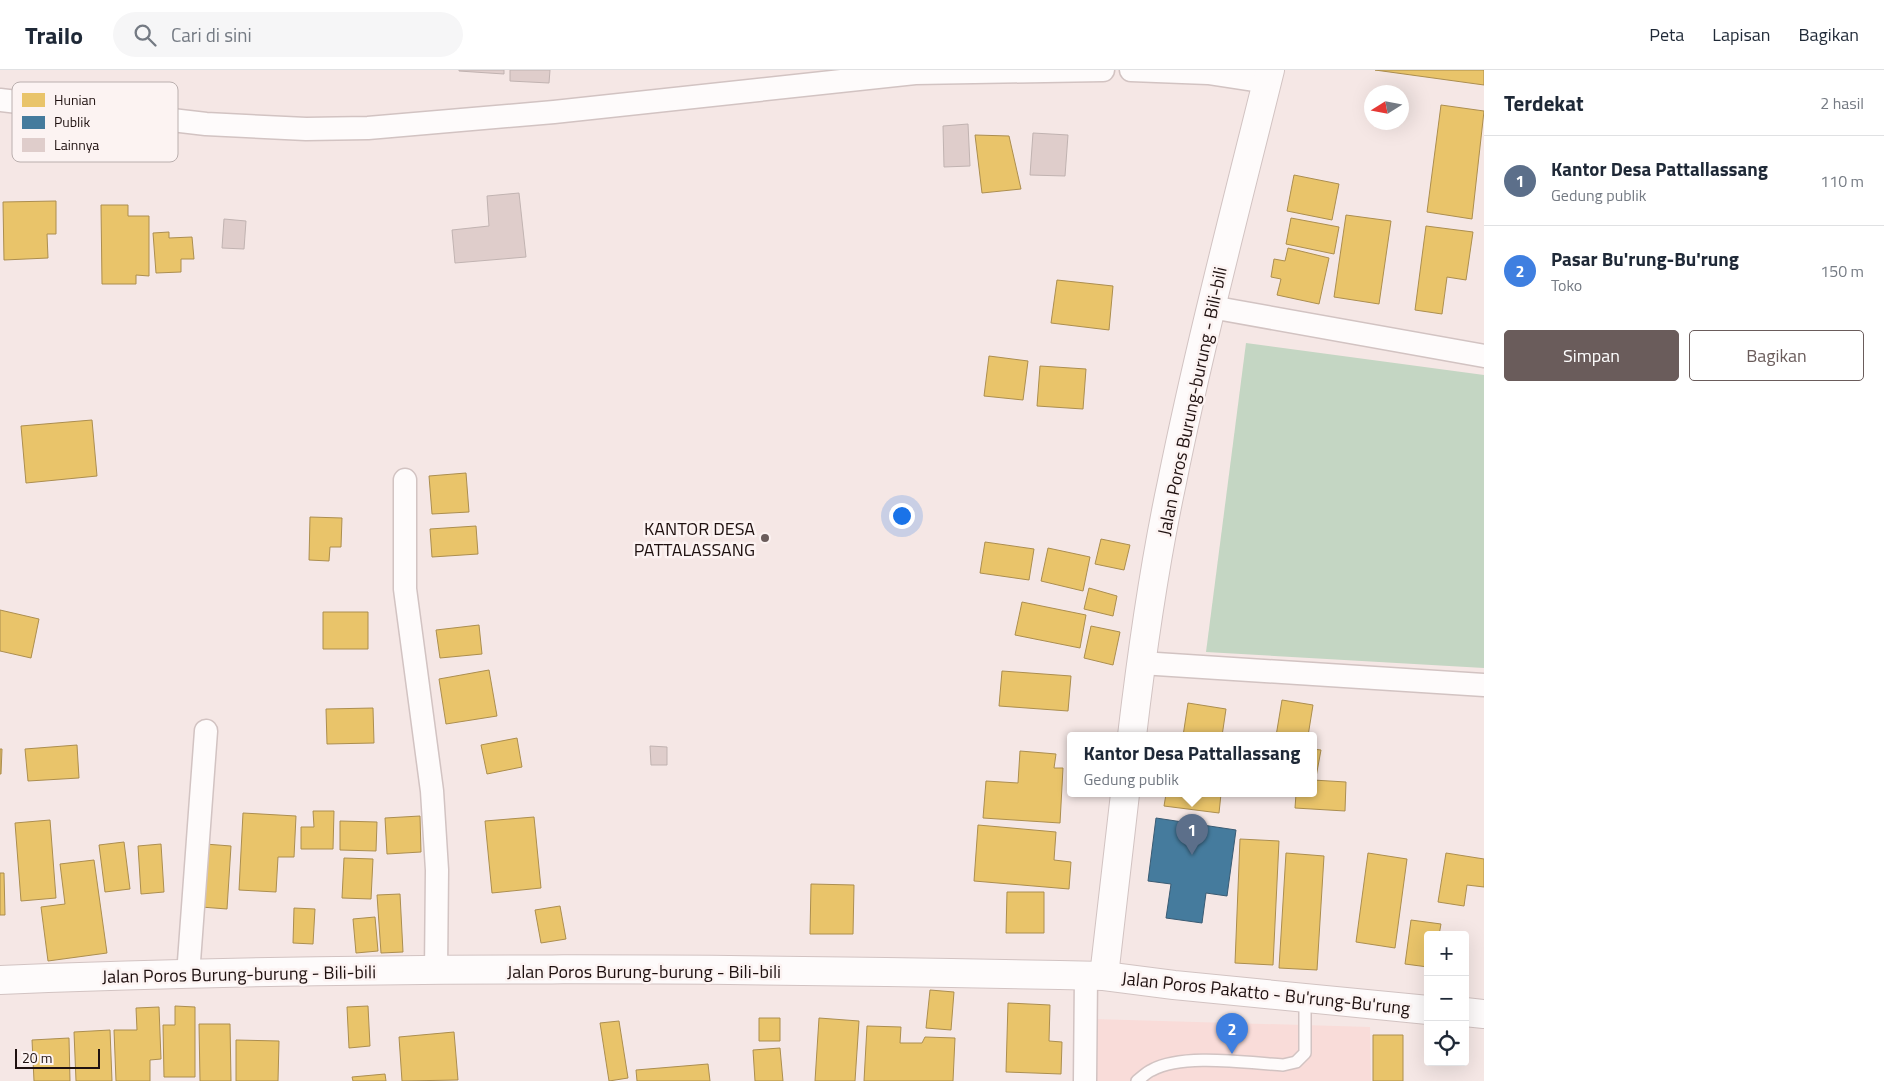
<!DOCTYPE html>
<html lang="id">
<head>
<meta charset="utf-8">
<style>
	:root { --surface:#fff; --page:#f6f6f7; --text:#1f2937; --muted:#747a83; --line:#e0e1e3; --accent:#6a5c5b }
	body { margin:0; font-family:"Titillium Web",sans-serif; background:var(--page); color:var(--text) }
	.controls { position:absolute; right:15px; bottom:15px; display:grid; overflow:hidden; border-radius:5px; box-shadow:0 5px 20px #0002 }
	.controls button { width:45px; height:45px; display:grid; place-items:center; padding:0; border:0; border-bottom:1px solid var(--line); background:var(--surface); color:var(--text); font:25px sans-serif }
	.compass { position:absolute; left:1364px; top:15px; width:45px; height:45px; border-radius:50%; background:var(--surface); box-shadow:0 5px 20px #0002; rotate:259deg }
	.scale { position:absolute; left:15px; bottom:12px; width:85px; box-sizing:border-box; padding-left:5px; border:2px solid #1f1110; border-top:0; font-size:14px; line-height:18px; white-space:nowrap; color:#1f1110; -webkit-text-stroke:4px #fcf3f2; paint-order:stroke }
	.you { position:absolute; left:901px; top:445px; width:18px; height:18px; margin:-12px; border:4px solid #fff; border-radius:50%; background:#1a73e8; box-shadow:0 0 0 8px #1a73e833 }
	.badge { display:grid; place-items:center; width:32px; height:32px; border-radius:50%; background:var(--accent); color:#fff; font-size:16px; font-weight:700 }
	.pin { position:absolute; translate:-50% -41px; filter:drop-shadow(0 1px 2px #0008) }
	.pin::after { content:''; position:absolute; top:26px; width:18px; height:15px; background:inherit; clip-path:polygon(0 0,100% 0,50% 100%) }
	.popup { position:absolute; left:1067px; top:662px; width:250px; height:65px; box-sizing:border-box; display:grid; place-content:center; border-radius:5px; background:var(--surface); filter:drop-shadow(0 1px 4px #0005); font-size:16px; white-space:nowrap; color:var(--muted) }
	.popup b { font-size:19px; color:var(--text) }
	.popup::after { content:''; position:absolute; left:50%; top:100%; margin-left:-10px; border:10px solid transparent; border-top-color:var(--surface) }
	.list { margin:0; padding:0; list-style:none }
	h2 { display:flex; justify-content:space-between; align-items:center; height:65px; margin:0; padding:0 20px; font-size:21px }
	h2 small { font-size:16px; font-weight:400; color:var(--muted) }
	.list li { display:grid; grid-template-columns:32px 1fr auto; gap:15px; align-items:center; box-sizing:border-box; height:90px; padding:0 20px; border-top:1px solid var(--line) }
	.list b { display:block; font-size:19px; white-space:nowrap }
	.list p { margin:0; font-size:16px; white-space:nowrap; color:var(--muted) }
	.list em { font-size:16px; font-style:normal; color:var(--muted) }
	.actions { display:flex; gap:10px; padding:15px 20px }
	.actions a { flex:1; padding:11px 0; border:1px solid var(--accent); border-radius:5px; text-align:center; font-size:18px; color:var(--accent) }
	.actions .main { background:var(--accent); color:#fff }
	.icon { flex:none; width:28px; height:28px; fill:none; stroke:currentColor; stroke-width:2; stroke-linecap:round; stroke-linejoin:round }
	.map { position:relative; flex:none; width:1484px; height:1011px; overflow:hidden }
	header { display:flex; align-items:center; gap:30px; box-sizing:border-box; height:70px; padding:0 25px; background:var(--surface); border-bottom:1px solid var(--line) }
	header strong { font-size:24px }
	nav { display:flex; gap:28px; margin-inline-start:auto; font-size:18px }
	.search { width:350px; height:45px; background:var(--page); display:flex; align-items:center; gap:12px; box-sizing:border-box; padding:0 18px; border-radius:28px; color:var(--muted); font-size:19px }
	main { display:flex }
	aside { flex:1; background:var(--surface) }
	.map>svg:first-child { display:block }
	.built { fill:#f9dcd9 }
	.pitch { fill:#c4d6c3 }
	.homes { fill:#e9c46a; stroke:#ac8e4f }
	.public { fill:#457b9d; stroke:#3a5b73 }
	.building { fill:#dfcdcb; stroke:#c1b3b1 }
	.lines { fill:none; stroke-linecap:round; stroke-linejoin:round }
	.service-casing { stroke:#d2c3c2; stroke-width:14 }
	.minor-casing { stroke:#d2c3c2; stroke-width:25 }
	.secondary-casing { stroke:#d2c3c2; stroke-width:30 }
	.primary-casing { stroke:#d2c3c2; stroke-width:30 }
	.service { stroke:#fefbfb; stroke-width:11 }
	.minor { stroke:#fefbfb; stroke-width:22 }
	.secondary { stroke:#fefbfb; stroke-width:28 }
	.primary { stroke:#fefbfb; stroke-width:28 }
	.poi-dot { fill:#6a5c5b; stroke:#fcf3f2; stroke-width:2 }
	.labels { text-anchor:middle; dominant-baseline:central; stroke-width:5; stroke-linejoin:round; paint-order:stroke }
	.street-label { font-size:18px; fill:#1f1110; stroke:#fcf3f2 }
	.poi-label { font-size:18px; fill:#1f1110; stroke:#fcf3f2; text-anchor:end }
	.key { fill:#fcf3f2; stroke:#baafae; stroke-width:1 }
	.key-label { font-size:14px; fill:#1f1110 }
</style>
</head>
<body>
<header>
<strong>Trailo</strong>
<div class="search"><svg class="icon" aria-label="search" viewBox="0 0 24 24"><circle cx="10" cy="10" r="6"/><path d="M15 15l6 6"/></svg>Cari di sini</div>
<nav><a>Peta</a><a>Lapisan</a><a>Bagikan</a></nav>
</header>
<main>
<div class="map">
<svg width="1484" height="1011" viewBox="0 0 1484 1011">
	<rect width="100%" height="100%" fill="#f5e7e5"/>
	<path class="built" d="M1094 949 1370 957 1371 1011H1094Z"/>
	<path class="pitch" d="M1246 273 1484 305V598L1206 582Z"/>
	<path class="homes" d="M1375 0H1484V15Z
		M1441 35 1484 41 1472 149 1427 142Z
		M975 65 1009 66 1021 119 982 123Z
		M1294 105 1339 114 1332 150 1287 141Z
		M56 131V164H47L48 188 4 190 3 132Z
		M101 135H128V146H149V206L136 205V214H102Z
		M1346 145 1391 151 1379 234 1334 227Z
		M1291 148 1339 157 1334 184 1286 174Z
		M1426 156 1473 162 1466 210 1447 207 1442 244 1415 240Z
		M169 162V168L192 167 194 189H181V202L156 203 153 163Z
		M1288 178 1329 188 1319 234 1277 225 1281 209 1271 207 1274 189 1285 191Z
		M1057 210 1113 216 1109 260 1051 253Z
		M989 286 1028 291 1023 330 984 326Z
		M1040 296 1086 299 1083 339 1037 336Z
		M92 350 97 406 26 413 21 356Z
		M466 403 469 442 432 444 429 406Z
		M310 447 342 448 341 477H330L329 491 309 490Z
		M476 456 478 484 432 487 430 459Z
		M1101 469 1130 475 1124 500 1095 494Z
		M985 472 1034 479 1029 510 980 503Z
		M1048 478 1090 487 1083 521 1041 511Z
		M1089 518 1117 526 1113 546 1084 539Z
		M1022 532 1086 545 1080 578 1015 565Z
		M0 540 39 549 31 588 0 581Z
		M323 542H368V579H323Z
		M479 555 482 584 440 588 436 560Z
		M1091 556 1120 562 1113 595 1084 588Z
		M489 600 497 646 446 654 439 609Z
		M1002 601 1071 606 1068 641 999 636Z
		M1282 630 1313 635 1308 666H1276Z
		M1188 633 1226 639 1222 666H1183Z
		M373 638 374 673 327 674 326 639Z
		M517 668 522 697 487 704 481 675Z
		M77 675 79 708 28 711 25 679Z
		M0 679H2L1 704H0Z
		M1313 679 1321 680 1316 707H1313Z
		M1020 681 1056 684 1054 698H1063L1060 753 983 748 986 711 1018 713Z
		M1313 710 1346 712 1345 741 1295 738 1296 724H1313Z
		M1166 724H1221L1219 743 1164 736Z
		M313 741H334L333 779H301V757H314Z
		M243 743 296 746 294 787H278L276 822 239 820Z
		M420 746 421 782 387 784 385 748Z
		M534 747 541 818 492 823 485 751Z
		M50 750 56 828 21 831 15 753Z
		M340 751 377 752 376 781 340 780Z
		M978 755 1056 762 1054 790 1071 792 1069 819 974 811Z
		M1240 769 1279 771 1273 895 1235 893Z
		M124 772 130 819 105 822 99 775Z
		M161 774 164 822 141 824 138 776Z
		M205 774 231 776 227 839 201 837Z
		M1286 783 1324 786 1317 900 1279 898Z
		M1368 783 1407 789 1395 878 1356 872Z
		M1446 783 1484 789V817L1467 815 1464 836 1438 832Z
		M344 788 373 789 371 829 342 828Z
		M94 790 107 883 48 891 41 837 65 834 60 794Z
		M0 803H4L5 845H0Z
		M811 814 854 815 853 864H810Z
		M1007 822H1044V863H1006Z
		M400 824 403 882 381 883 377 825Z
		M560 836 566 869 541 873 535 840Z
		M294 838 315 839 313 874 293 873Z
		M375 847 378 881 356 883 353 849Z
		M1411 850 1441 854 1439 865H1428V897L1405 894Z
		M930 920 954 922 951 960 926 958Z
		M1008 933 1050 935 1049 971 1062 972 1061 1004 1006 1002Z
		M175 936 195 937V1007H164L163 955H175Z
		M368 936 370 976 349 978 347 937Z
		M159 937 161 989 150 990V1011H116L114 960H137L136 938Z
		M759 948H780V971H759Z
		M819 948 859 951 855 1011H815Z
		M619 951 628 1008 609 1011 600 953Z
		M199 954H230L231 1011H200Z
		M867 956 901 957 900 973H922L925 967 955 968 953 1011H864Z
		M110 960 112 1011H76L74 962Z
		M454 962 458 1010 402 1011 399 967Z
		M1373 965H1403V1011H1373Z
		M69 968 70 1011H34L32 970Z
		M236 970 279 971 278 1011H236Z
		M780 978 783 1011H755L753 980Z
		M708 994 710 1011H637L636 1000Z
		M385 1004 386 1011H353L352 1007Z"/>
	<path class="public" d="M1156 748 1236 760 1227 826 1206 823 1202 853 1166 848 1171 814 1148 811Z"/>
	<path class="building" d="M459 0H504V4L459 1Z
		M510 0H550L549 13 510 11Z
		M968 54 970 96 944 97 943 56Z
		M1033 63 1068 65 1065 106 1030 105Z
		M519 123 526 187 455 193 452 160 489 156 487 126Z
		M224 149 246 151 244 179 222 178Z
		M650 676 667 677V695H651Z"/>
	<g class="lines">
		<g class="service-casing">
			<path id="service" d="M1137 1011C1142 1007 1147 1002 1152 1000 1183 983 1248 993 1283 995L1296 992 1305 983V927"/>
		</g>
		<g class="minor-casing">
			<path id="minor" d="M1131 0 1208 3 1267 12
				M0 30 206 54 306 59 368 58 554 42 915 3 1103 0
				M1211 237 1484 286
				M405 410V519L432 721 437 800 436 901
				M1141 593 1484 615
				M188 905 206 661
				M1085 1011 1086 906"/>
		</g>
		<g class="secondary-casing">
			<path id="secondary" d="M1104 906 1174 915 1428 940
				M1465 942 1484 944"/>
		</g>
		<g class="primary-casing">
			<path id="primary" d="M1132 666C1142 581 1154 496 1172 412 1200 274 1236 137 1270 0
				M0 910C368 895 736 898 1104 906L1125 724"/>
		</g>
		<use href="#service" class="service"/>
		<use href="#minor" class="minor"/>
		<use href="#secondary" class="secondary"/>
		<use href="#primary" class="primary"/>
	</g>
	<circle class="poi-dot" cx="765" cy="468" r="5"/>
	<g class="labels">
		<g class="street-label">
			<text transform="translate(1192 331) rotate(-78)">Jalan Poros Burung-burung - Bili-bili</text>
			<text x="644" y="901">Jalan Poros Burung-burung - Bili-bili</text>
			<text transform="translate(239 904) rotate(-1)">Jalan Poros Burung-burung - Bili-bili</text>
			<text transform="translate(1266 923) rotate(6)">Jalan Poros Pakatto - Bu'rung-Bu'rung</text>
		</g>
		<g class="poi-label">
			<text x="755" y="458">KANTOR DESA<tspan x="755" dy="21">PATTALASSANG</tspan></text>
		</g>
	</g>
	<rect x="12" y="12" width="166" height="80" rx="8" class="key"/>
	<rect x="22" y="23" width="23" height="14" fill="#e9c46a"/>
	<rect x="22" y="46" width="23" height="13" fill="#457b9d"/>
	<rect x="22" y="68" width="23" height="14" fill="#dfcdcb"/>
	<g class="key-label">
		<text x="54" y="35">Hunian</text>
		<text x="54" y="57">Publik</text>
		<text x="54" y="80">Lainnya</text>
	</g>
</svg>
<div class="controls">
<button>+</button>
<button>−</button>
<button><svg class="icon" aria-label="locate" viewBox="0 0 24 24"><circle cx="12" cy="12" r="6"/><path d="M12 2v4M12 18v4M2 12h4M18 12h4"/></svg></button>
</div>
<svg class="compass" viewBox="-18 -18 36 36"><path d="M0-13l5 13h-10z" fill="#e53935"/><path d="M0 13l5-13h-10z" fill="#747a83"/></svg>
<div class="scale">20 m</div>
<div class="you"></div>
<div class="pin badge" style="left:1192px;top:785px;background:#5c6f8a">1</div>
<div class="popup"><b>Kantor Desa Pattallassang</b>Gedung publik</div>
<div class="pin badge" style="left:1232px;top:984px;background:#3f7fe0">2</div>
</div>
<aside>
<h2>Terdekat<small>2 hasil</small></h2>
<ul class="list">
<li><span class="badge" style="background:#5c6f8a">1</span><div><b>Kantor Desa Pattallassang</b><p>Gedung publik</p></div><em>110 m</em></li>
<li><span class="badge" style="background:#3f7fe0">2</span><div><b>Pasar Bu'rung-Bu'rung</b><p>Toko</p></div><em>150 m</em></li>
</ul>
<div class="actions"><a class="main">Simpan</a><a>Bagikan</a></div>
</aside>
</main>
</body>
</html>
